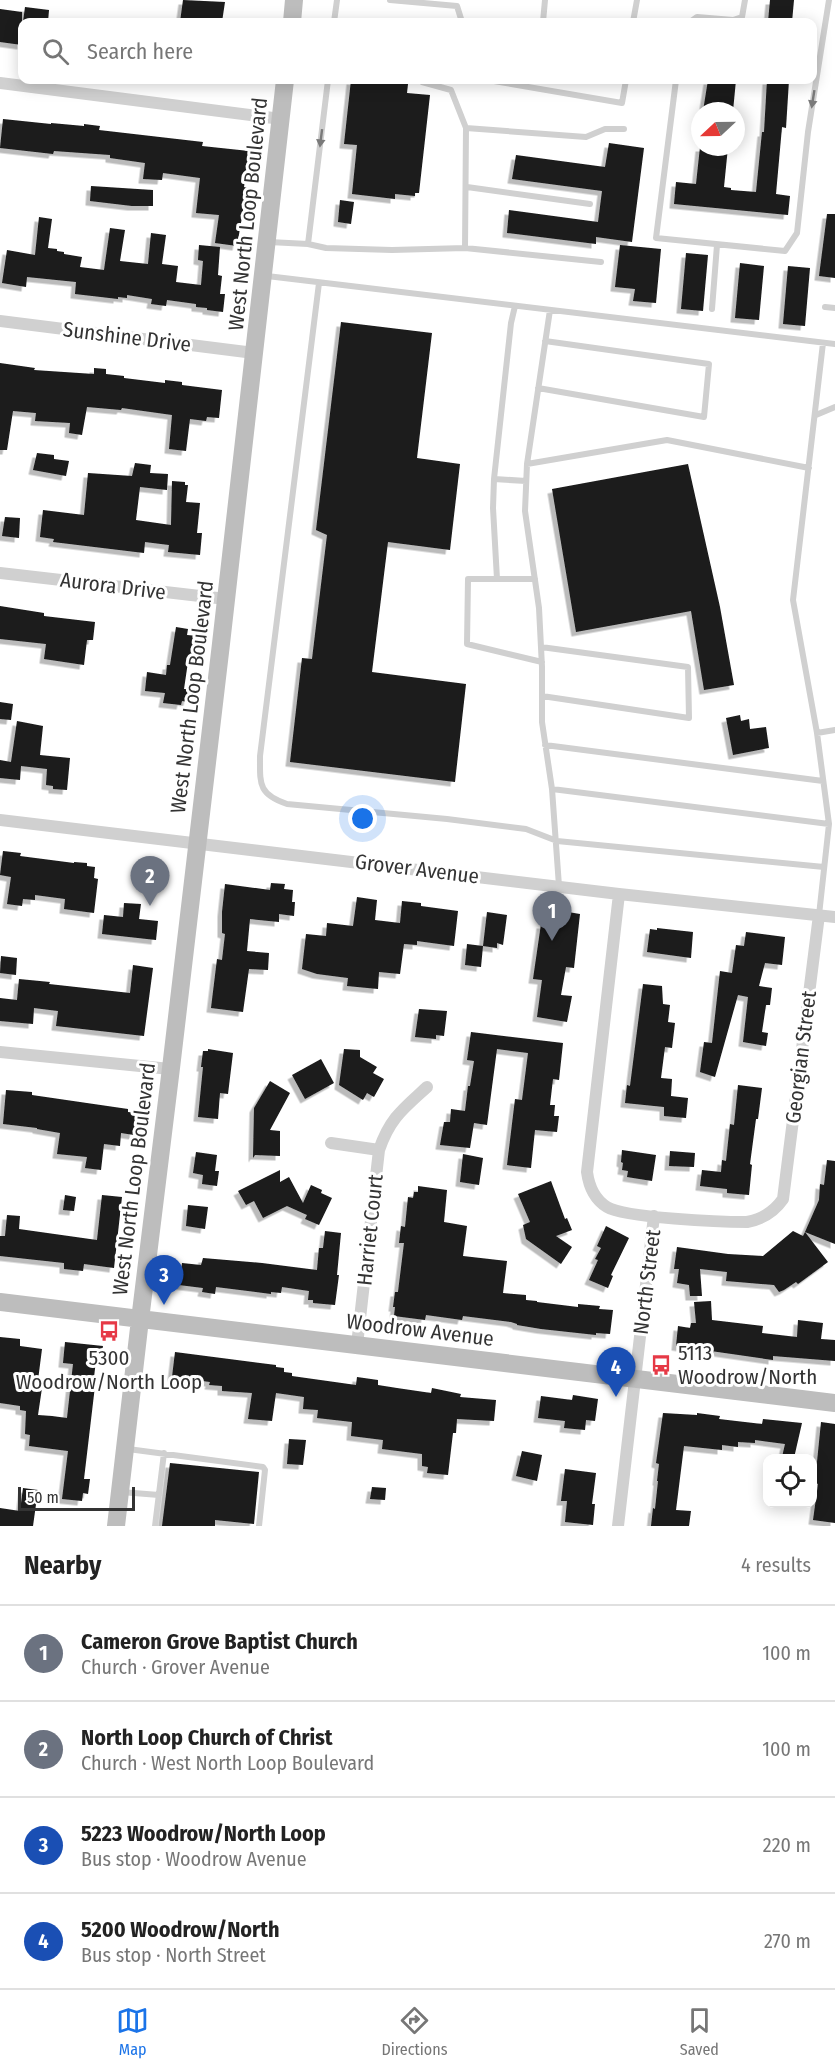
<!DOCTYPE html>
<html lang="en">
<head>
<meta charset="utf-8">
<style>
	:root { --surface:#fff; --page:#f6f6f6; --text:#222; --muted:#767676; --line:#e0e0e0; --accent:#1a73e8 }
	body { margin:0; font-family:"Fira Sans Condensed",sans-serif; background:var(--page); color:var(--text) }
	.controls { position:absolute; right:18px; bottom:18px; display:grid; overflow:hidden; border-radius:12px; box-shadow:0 3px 15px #0003 }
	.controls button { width:54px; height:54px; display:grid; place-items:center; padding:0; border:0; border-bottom:2px solid var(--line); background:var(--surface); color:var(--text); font:30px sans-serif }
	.compass { position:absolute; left:691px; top:102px; width:54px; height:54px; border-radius:50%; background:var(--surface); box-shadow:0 3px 15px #0003; rotate:248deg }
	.scale { position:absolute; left:18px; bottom:15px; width:117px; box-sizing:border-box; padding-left:6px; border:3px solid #333; border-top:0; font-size:16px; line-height:21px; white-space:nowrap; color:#333; -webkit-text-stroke:4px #fff; paint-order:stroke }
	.you { position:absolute; left:363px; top:819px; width:21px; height:21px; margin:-15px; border:4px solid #fff; border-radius:50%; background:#1a73e8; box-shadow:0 0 0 9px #1a73e833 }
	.badge { display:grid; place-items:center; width:39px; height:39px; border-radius:50%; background:var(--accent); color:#fff; font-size:20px; font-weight:700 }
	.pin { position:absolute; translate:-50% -50px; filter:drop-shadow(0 2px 3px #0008) }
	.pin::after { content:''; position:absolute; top:32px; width:21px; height:18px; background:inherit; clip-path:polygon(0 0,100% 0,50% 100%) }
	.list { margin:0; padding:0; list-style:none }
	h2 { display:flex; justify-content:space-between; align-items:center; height:78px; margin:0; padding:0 24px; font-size:26px }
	h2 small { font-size:20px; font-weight:400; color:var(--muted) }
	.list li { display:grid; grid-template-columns:39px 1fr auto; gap:18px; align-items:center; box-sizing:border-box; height:96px; padding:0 24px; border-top:2px solid var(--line) }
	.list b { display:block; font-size:22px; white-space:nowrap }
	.list p { margin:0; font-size:20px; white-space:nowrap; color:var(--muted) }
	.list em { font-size:20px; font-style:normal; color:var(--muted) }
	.icon { flex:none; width:33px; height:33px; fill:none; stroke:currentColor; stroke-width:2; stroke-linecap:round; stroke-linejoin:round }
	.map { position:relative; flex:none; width:835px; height:1526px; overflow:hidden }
	.search { position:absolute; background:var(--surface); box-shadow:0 3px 15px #0003; left:18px; right:18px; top:18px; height:66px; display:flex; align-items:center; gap:15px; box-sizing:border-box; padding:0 21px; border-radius:12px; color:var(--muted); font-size:22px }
	.sheet { height:462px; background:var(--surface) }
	nav { display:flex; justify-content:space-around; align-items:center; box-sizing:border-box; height:84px; border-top:2px solid var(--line); background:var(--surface); font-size:16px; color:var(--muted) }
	nav a { display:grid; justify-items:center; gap:3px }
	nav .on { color:var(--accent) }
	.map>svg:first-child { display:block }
	.building { fill:#1a1a1a; filter:url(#shadow) }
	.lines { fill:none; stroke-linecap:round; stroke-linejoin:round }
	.lane { stroke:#d0d0d0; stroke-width:6 }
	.street { stroke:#d0d0d0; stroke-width:12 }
	.secondary { stroke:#bdbdbd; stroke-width:18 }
	.oneway { fill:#7a7a7a }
	.labels { text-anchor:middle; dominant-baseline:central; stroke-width:6; stroke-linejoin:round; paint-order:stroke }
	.street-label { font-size:21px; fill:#333; stroke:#fff }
	.poi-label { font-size:21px; fill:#333; stroke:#fff; text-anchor:start }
</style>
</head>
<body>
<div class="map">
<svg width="835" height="1526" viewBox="0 0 835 1526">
	<defs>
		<filter id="shadow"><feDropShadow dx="-4.5" dy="4.5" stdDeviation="0" flood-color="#0004"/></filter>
	</defs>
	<rect width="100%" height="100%" fill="#fff"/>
	<path class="building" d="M183 0 225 2 222 22H180Z
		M770 0H794L792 22H768Z
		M25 7 49 10 48 22H23Z
		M0 9 22 12V45L0 42Z
		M351 80 408 84 407 93 430 95 419 193H415V196L395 194V199L352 194 357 145 344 144Z
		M708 80H736L733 111H703Z
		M767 80H789L786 128 782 127 776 194 790 196 788 215 674 204 676 182 696 184 700 147H728L724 187 731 188V190L756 192 762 132H764Z
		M3 119 51 124V123L84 126V124L100 126 99 130 203 142 202 146 249 151 244 187 247 188 237 246 215 243 219 215 196 213 200 178 163 173 162 180 143 179 145 163 110 158V155L54 151 53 154 0 148Z
		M609 143 644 148 632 242 596 237V244L507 233 509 210 598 222 602 191 512 179 516 155 605 167Z
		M91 186 153 190V206H132L90 201Z
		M340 200 354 202 351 224 338 222Z
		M827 214H835V278L819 276Z
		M39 217 52 219 48 248 57 249V251L64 252V254L82 257 80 267 104 270 110 228 125 230 120 261 148 264 151 233 166 235 162 264 178 266 176 282 201 285 203 261 198 260 199 245 220 247 218 275 222 276 220 294H225L223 312 207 310V308L196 307V304L167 300 166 306 151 304 152 299 127 295V298L118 297V299L75 294 76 282 27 277 26 287 2 283 7 250 35 255Z
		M620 245 661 249 656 303 633 301 635 289 615 287Z
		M686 253 708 255 703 311 681 309Z
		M740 263 764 266 759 320 735 318Z
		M788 266 810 268 805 326 783 324Z
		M341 322 432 333 417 458 460 464 450 550 388 542 372 672 466 684 455 782 290 762 302 658 312 659 327 535 316 530Z
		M0 363 35 368 34 370 94 374V368L106 369V374L124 376V378L165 383V380L182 382V385L222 390 219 418 207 417 206 421 190 419 186 451 169 449 172 415 122 408 121 410 87 407 82 435 69 433 70 423 35 421 36 413 13 411 7 450H0Z
		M37 453 54 455V459L69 461 66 476 33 470Z
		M135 463 151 465 150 473 168 474 167 490 140 487 136 520 171 525 172 481 185 482V485H188L186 502 200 503 197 533H202L200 555 168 552 169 545 145 542 144 553 53 542 54 539 40 537 43 510 84 515 88 473 132 476Z
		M688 464 720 607 734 685 704 690 691 611 576 632 552 489Z
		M5 517 20 518 19 538 2 536Z
		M0 606 44 613V616L95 622 93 640H87L84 665 44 659 46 644 0 639Z
		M176 627 188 629 187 635 199 636 196 656 189 655 184 689H190L188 702 182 701 181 705 163 703 165 693 145 691 147 672 166 675 167 665H170Z
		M0 702 13 704 11 720 0 719Z
		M740 715 741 721 749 719 750 729 766 727 769 748 733 755 726 718Z
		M17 721 43 726 40 755 70 758 67 790 53 789V786L46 785 47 769 21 766 20 780 0 778V760L11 762Z
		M3 851 21 853 20 856 74 863V862L87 863V866L95 867 94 878 98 879 94 913 64 909 65 899 35 895V900L23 899 22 906 7 904 11 877 0 875Z
		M271 883 285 884 284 889 293 890 292 902H295L294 916 279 914V922L250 919 247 951 269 953 268 970 249 969 243 1012 211 1008 217 959 222 960 225 934 222 933V912L225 884 270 890Z
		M357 897 377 900 375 920 400 923 402 901 421 903V906L458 911 454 946 417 941V945L404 944 400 974 379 972 378 989 347 986 348 978 317 974 302 969 306 934 326 936 327 923 353 926Z
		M124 903 141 904 139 919 158 921 156 940 102 934 104 915 123 917Z
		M556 910 580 914 574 968 566 967 561 995 572 996 567 1022 537 1017 542 980 533 979 541 924 554 925Z
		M487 912 507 915 503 945 497 943V948L483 946 481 967 465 965 467 944 483 946Z
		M657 928 693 932 691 958 647 952 650 929 657 930Z
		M746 932 785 937 782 965 765 963 759 986 772 988 770 1005H766L762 1032 768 1033 766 1046 743 1042 748 997 738 995 715 1077 700 1072 704 1042 712 1043 720 971 732 973 736 945 744 946Z
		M1 956 17 958 16 975 0 973Z
		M133 965 153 968 144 1036 56 1026 58 1011 34 1008 33 1024 0 1021V998L17 1000 19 979 50 982 49 984 130 993Z
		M643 984 662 986 663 1004 670 1005 668 1022 675 1023 672 1048 665 1047 661 1078 672 1079 671 1096 688 1098 686 1118 664 1116V1107L625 1103 627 1085 630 1086Z
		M419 1009 447 1011 444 1036 436 1035V1039L415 1037Z
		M471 1032 563 1043 559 1080 553 1079 550 1105H555L554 1116H559L557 1132 535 1130 531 1168 507 1165 515 1099 522 1100 528 1053 497 1049 487 1125 474 1123 470 1148 440 1145 444 1122H450L451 1109 465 1111 468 1086H470L474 1061 467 1060Z
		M208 1049 233 1053 228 1094 220 1093 218 1119 198 1117 203 1067H201L203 1051H208Z
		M344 1049 360 1050V1057L377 1067 373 1073 384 1079 374 1097 367 1093 363 1100 339 1085Z
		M321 1059 334 1083 305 1099 292 1075Z
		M270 1081 290 1093 270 1130 280 1131V1156L255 1155 253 1158 254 1108Z
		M738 1085 762 1088 758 1119H756L750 1164 752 1165 749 1195 727 1193V1189L700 1186 702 1170 721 1172 722 1160 726 1161 730 1124 734 1125Z
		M6 1090 32 1092V1095L128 1109V1112L136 1113 134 1135 121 1133 120 1146 104 1144 101 1170 85 1168 87 1157 57 1154 60 1133 37 1129V1128L3 1124Z
		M622 1150 656 1155 652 1181 627 1177 628 1171 622 1170 623 1163 621 1162Z
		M670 1151 695 1153 694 1167 669 1166Z
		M196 1152 217 1155 215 1171H219L217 1186 202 1184 203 1175 193 1173Z
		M463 1154 483 1158 479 1185 460 1182Z
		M827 1160 835 1161V1244L805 1232 819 1200 820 1184 824 1185Z
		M280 1170V1182L289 1177 303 1203 311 1185 322 1190 321 1193 332 1198 319 1225 305 1219 307 1215 287 1206 263 1218 254 1201 246 1205 238 1191Z
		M551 1181 565 1219 567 1218 572 1230 556 1236 572 1247 561 1264 526 1239 523 1225 530 1222 518 1194Z
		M418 1186 447 1190 444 1222 467 1226 463 1256 507 1261 503 1293 526 1295V1300L537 1301V1302L578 1307V1304L600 1306 599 1309 613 1310 610 1334 596 1333V1335L541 1329 517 1325V1324L511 1322 463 1316 462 1320 426 1315 425 1320 394 1316 395 1307H393L395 1292H398L404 1243H399L401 1226 405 1227 408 1197 413 1198 414 1192H418Z
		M65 1195 76 1197 74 1211 63 1210Z
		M102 1195 122 1197 114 1268 84 1264 83 1271 64 1269V1263L0 1256V1236H5L7 1215 20 1216 19 1229 97 1240Z
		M188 1205 208 1207 205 1229 186 1226Z
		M606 1226 629 1238 611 1275 613 1276 608 1288 589 1280 598 1260 595 1259 601 1248 597 1246Z
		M325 1231 341 1233 337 1275H339L335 1305 313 1303V1300H308L309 1291 282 1287 281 1293 271 1292V1294L216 1287 215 1294 202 1292 203 1288 179 1285 182 1263 201 1265 203 1258 262 1263 317 1270 319 1248H323Z
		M793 1231 803 1236 805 1232 828 1262 798 1284 796 1282 784 1290 779 1292 774 1285 726 1281 727 1272 700 1269 702 1296H690L689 1285 677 1283 679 1269H674L677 1247 728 1254 763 1256Z
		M711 1301 712 1320 763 1326 762 1333 797 1337 798 1320 823 1323 821 1339 835 1340V1361L773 1356V1360L676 1346 678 1326 690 1328 691 1323H696L694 1302Z
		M0 1337 20 1339V1346L42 1349 37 1388H42L38 1415 52 1416 67 1418 73 1364 63 1363 65 1342 103 1346 101 1358H98V1361L96 1360 93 1386H95L84 1479H90L88 1494 83 1493 82 1501 62 1499 68 1451 29 1446 30 1435 25 1434 26 1411 20 1410V1406L0 1403Z
		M175 1352 276 1365V1367L284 1368V1372L292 1373V1376L356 1385 357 1377 378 1380V1385L397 1388 431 1393 432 1388 461 1394 460 1397 496 1400 494 1421 457 1419 456 1433H453L448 1475 427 1473 428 1467 422 1466V1454L382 1449 383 1440 351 1436 352 1422 317 1418 318 1410 303 1409 304 1397 276 1393 272 1421 248 1419 252 1393 222 1391V1386L209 1385 210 1382 172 1377Z
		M573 1395 598 1399 595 1421 586 1420 585 1430 564 1428 565 1421 538 1418 541 1396 572 1400Z
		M663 1413 697 1415V1413L720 1416 719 1419 762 1424 763 1419 802 1423 794 1458 782 1457 785 1444 755 1440V1443L738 1442V1447L722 1445V1450L684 1446 676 1510 691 1511 689 1526H651L653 1508 655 1509 658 1481H657L659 1464 656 1463Z
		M821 1422 835 1424V1523L813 1520 818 1484 816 1483 817 1472H816Z
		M289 1439 306 1440 303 1465 287 1464Z
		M522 1451 542 1455 537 1481 516 1476Z
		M170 1463 259 1472 254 1524 215 1520V1526H162Z
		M565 1469 596 1473 592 1504H595L593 1525 565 1522 567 1501H561Z
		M372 1487 386 1488 385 1500 370 1499Z
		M23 1488 38 1490 33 1526H0V1508L20 1511Z"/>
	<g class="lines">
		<path class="lane" d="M390 0 457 6 462 22
			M334 22 337 0
			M543 22 545 0
			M633 22 637 0
			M690 22 697 17 733 20 742 17 745 0
			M488 80 622 103 626 80
			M676 80 656 238 785 251 797 233 808 132 829 0
			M466 128 586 137 605 129H624
			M467 187 590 204
			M269 242 308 244 326 248 392 250 465 248 466 128 451 90 422 82 421 80
			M308 244 328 80
			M465 248 601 262
			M267 276 835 344
			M319 283 260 756C260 784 258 794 287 804L447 819 526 829 557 841 824 867
			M825 307 835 308
			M712 309 717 245
			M550 310 527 464 525 511 539 608 542 667V722L552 789 559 886
			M538 388 704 417 709 364 545 341
			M816 415 835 407
			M527 464 667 440 809 468
			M494 479 526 481
			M497 579 493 508 494 479 511 323 515 306
			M535 579H468L467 644 542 662
			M541 647 688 667 689 718 542 696
			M817 733 835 730
			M545 745 823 781
			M552 789 829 824
			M819 915 829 824 817 733 793 600 823 343
			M128 1449 263 1467 265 1470 259 1526
			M121 1492 159 1495
			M155 1526 164 1453"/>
		<path class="street" d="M0 83 281 119
			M0 321 254 353
			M0 573 226 599
			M0 820 619 894 835 917
			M619 894 587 1172C589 1187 594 1199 607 1207 625 1218 722 1222 747 1222 763 1219 774 1212 783 1199L819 915
			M0 1052 170 1069
			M331 1143 379 1150
			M357 1345 379 1150C390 1118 403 1109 427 1087
			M618 1526 654 1216"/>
		<path class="secondary" d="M292 22 294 0
			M0 1302 835 1403
			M116 1526C133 1373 152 1221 171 1068 210 739 249 409 285 80"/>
	</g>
	<defs><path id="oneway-solid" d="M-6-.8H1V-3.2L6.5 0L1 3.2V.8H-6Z" transform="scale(1.5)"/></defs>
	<g class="oneway">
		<use href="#oneway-solid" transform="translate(813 99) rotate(99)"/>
		<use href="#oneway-solid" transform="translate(321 138) rotate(97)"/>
	</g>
	<defs>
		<g id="bus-bare" transform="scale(1.62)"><path d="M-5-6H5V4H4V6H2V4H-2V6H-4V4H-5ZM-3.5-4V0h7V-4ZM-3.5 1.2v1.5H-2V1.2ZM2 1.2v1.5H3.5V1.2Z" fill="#e63946" stroke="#fff" stroke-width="2.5" paint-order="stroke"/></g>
	</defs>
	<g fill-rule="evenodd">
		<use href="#bus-bare" x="109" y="1331"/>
		<use href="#bus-bare" x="661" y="1365"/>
	</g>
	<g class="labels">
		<g class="street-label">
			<text transform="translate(248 214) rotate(-84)">West North Loop Boulevard</text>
			<text transform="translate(127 337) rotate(7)">Sunshine Drive</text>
			<text transform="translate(113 586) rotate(7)">Aurora Drive</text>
			<text transform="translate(192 697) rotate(-83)">West North Loop Boulevard</text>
			<text transform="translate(417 869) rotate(7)">Grover Avenue</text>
			<text transform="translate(801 1057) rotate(-83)">Georgian Street</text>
			<text transform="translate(134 1179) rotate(-83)">West North Loop Boulevard</text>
			<text transform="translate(370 1230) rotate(-84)">Harriet Court</text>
			<text transform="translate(647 1282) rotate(-83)">North Street</text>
			<text transform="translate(420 1330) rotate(7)">Woodrow Avenue</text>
		</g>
		<g class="poi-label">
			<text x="678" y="1353">5113<tspan x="678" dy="24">Woodrow/North</tspan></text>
			<text x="109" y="1358" text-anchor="middle">5300<tspan x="109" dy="24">Woodrow/North Loop</tspan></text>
		</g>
	</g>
</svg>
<div class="controls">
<button><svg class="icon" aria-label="locate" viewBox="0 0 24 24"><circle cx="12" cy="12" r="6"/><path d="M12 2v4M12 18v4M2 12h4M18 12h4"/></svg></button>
</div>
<svg class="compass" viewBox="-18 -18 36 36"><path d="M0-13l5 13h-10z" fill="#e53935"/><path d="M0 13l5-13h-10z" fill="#767676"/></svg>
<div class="scale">50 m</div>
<div class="you"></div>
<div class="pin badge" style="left:552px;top:941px;background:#6b7280">1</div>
<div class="pin badge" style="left:150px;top:906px;background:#6b7280">2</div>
<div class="pin badge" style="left:164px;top:1305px;background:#1a4fb4">3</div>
<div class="pin badge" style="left:616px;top:1397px;background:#1a4fb4">4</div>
<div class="search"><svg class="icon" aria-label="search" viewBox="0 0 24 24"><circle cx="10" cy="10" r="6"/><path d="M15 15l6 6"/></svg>Search here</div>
</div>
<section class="sheet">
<h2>Nearby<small>4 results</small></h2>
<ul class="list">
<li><span class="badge" style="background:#6b7280">1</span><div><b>Cameron Grove Baptist Church</b><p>Church · Grover Avenue</p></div><em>100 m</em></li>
<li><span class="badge" style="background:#6b7280">2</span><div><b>North Loop Church of Christ</b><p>Church · West North Loop Boulevard</p></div><em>100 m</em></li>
<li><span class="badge" style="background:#1a4fb4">3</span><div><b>5223 Woodrow/North Loop</b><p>Bus stop · Woodrow Avenue</p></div><em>220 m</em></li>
<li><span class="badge" style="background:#1a4fb4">4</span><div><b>5200 Woodrow/North</b><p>Bus stop · North Street</p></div><em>270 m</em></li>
</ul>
</section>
<nav>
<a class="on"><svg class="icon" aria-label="map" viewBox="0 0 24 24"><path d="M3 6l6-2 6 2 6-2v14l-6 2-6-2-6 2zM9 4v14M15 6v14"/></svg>Map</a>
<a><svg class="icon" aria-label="directions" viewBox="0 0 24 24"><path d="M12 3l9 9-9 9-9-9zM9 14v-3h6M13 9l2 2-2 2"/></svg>Directions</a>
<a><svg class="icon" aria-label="saved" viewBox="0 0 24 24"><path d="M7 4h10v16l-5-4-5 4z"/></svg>Saved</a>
</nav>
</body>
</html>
